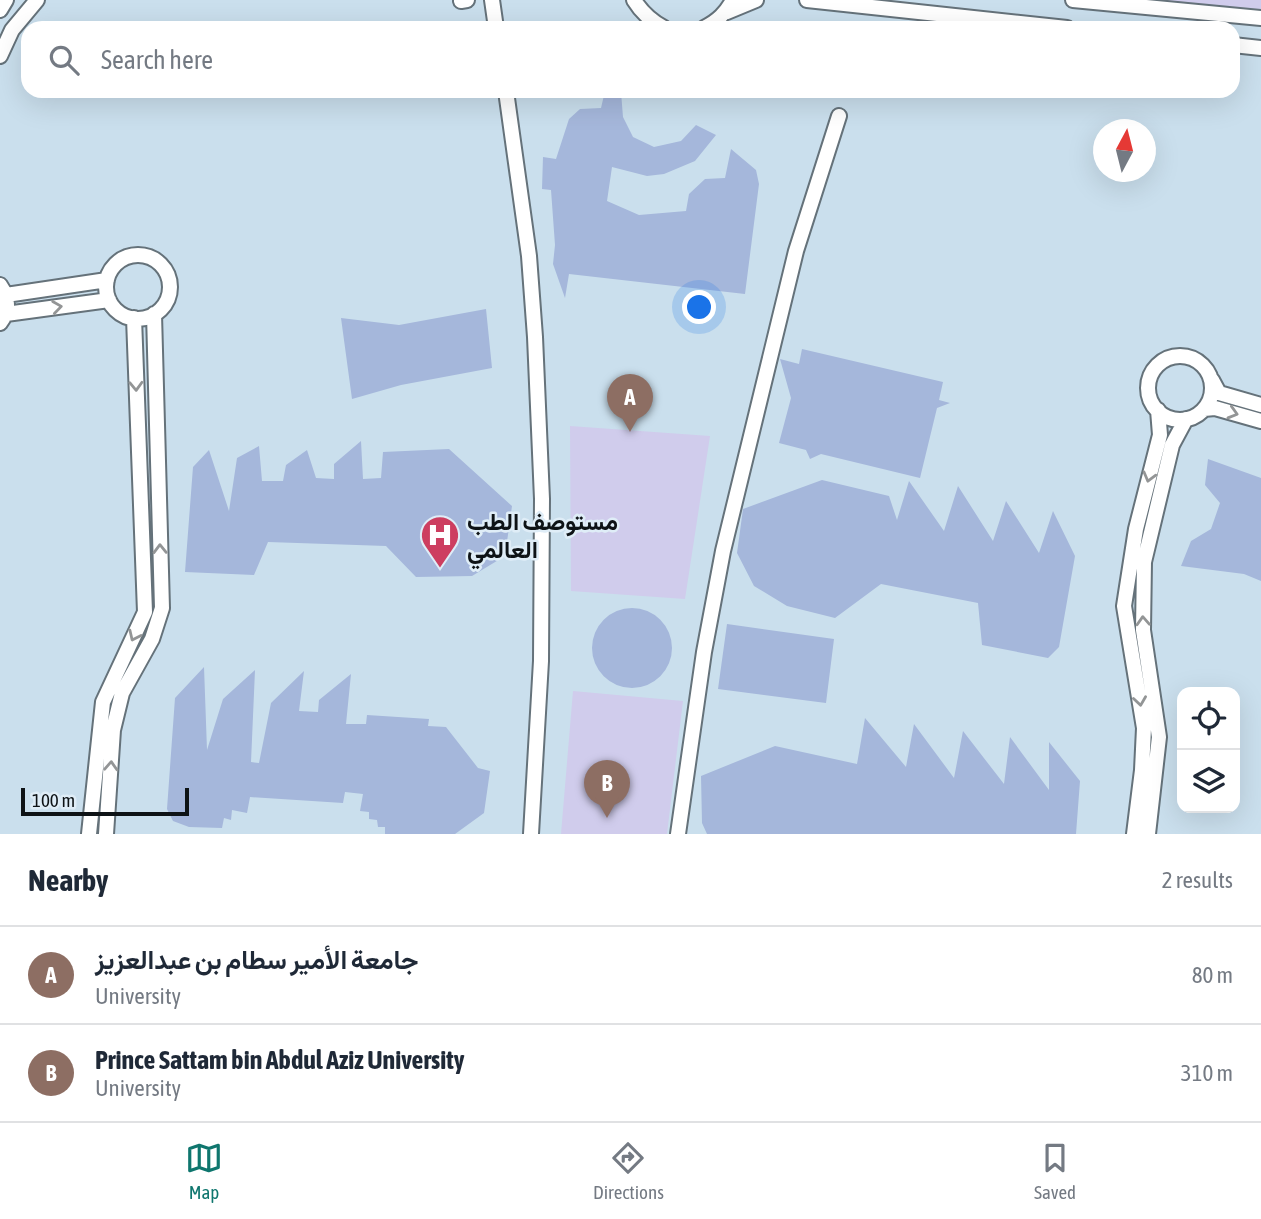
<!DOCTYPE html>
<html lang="en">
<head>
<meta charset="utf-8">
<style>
	:root { --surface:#fff; --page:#f6f6f7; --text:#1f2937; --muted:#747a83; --line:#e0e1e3; --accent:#0f766e }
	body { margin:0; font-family:"Asap Condensed",Vazirmatn,sans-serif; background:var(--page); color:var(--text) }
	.controls { position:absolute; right:21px; bottom:21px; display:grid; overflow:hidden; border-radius:14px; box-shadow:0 7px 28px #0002 }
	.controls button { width:63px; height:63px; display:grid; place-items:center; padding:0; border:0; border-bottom:2px solid var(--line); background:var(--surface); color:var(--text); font:35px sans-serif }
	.compass { position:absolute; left:1093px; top:119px; width:63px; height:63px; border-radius:50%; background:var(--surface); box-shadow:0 7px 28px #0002; rotate:7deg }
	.scale { position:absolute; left:21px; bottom:18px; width:168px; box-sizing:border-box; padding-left:7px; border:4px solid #0e1316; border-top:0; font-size:19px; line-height:24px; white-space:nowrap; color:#0e1316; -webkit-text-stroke:5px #dfedf7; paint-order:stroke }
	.you { position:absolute; left:700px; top:308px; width:24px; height:24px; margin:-18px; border:5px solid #fff; border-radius:50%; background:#1a73e8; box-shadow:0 0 0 10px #1a73e833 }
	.badge { display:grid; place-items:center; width:46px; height:46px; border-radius:50%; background:var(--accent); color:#fff; font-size:23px; font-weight:700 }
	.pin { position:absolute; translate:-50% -58px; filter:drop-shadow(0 2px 4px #0008) }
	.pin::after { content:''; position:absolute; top:37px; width:24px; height:21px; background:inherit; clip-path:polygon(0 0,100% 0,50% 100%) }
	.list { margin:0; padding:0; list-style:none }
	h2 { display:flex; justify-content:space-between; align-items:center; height:91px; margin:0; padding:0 28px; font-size:30px }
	h2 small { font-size:23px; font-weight:400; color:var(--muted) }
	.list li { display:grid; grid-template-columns:46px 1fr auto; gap:21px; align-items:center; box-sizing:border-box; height:98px; padding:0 28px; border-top:2px solid var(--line) }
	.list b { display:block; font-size:26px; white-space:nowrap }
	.list p { margin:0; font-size:23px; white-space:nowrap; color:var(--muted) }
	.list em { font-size:23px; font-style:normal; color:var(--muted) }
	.icon { flex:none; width:38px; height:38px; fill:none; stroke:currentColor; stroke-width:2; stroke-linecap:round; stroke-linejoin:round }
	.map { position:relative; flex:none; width:1261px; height:834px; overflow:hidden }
	.search { position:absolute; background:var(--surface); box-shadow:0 7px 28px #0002; left:21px; right:21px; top:21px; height:77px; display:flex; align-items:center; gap:18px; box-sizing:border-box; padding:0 24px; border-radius:21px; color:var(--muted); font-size:26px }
	.sheet { height:287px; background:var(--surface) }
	nav { display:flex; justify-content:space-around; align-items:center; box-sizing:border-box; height:98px; border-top:2px solid var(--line); background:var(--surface); font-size:19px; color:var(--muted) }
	nav a { display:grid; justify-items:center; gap:4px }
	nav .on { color:var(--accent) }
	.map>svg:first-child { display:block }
	.built { fill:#cadfed; fill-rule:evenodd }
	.green { fill:#d0ccec }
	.building { fill:#a5b7db }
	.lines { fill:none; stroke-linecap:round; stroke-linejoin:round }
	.minor-casing { stroke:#65727a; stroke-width:18 }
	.minor { stroke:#fff; stroke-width:14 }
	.oneway { stroke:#939596 }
	.labels { text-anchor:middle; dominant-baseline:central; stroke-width:5; stroke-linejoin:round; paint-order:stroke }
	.poi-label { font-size:24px; font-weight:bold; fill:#0e1316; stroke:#dfedf7; text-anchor:start }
</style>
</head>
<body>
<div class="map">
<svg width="1261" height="834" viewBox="0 0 1261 834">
	<rect width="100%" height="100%" fill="#dfedf7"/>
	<path class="built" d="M0 0H1261V834H0ZM28 28H1233V91H28ZM1104 130H1146V172H1104ZM1182 692H1235V808H1182Z"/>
	<path class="green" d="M1154 0H1261V10Z
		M570 426 710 436 685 599 571 591Z
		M573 691 683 701 667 834H561Z"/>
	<path class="building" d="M605 91 621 92 623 117 633 137 654 147 681 141 696 125 716 135 695 161 664 174 647 176 612 167 607 201 639 215 686 211 689 194 705 179 725 178 731 149 756 170 759 184 745 294 569 274 565 298 553 264 555 245 551 190 542 189 543 157 556 159 569 119 580 109 601 108Z
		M486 309 492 368 401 385 352 399 341 318 399 325Z
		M802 349 943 382 939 400 950 403 937 408 920 478 821 454 810 459 806 450 779 443 791 398 780 359 799 364Z
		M361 441 363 479 381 478 383 452 449 449 512 506 505 556 472 576 416 577 386 546 268 542 254 575 185 572 193 467 209 450 229 511 237 458 259 446 262 481H283L286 465 307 450 316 478 334 479V464Z
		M1208 459 1261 478V581L1244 574 1181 566 1191 541 1211 529 1220 503 1205 485Z
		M822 480 889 496 897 520 909 481 944 531 958 486 993 541 1006 501 1039 553 1053 511 1075 556 1059 647 1048 658 982 645 978 603 881 584 835 618 787 606 754 586 737 553 743 509Z
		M592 648a40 40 0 1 1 80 0a40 40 0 1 1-80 0Z
		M727 624 834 639 826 703 718 689Z
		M204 667 207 750 223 699 255 670 251 762 259 763 271 703 304 671 299 711 318 712 319 700 351 674 346 724H366L367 715 429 719 428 726 446 727 478 768 490 771 484 813 455 834H385V827H378L377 820 369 819V812L360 811 363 794 345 792 343 803 250 797 247 813 232 810 231 820 224 818 222 828 189 827 173 821 167 809 175 698Z
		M865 718 906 767 914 724 954 778 963 731 1004 784 1010 737 1049 790V742L1080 781 1076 834H707L702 823 701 776 775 746 857 764Z"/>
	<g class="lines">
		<g class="minor-casing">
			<path id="minor" d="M492 0 496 28
				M634 0C642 13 651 21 664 28
				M807 0 1067 28
				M1073 0 1261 18
				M461 1 467 0
				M0 10 6 0
				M727 12 756 0
				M704 28C718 21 726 13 733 0
				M1233 45 1261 48
				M0 56 12 30 37 0
				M506 91 529 256 535 337 542 499 541 661 531 834
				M106 287a32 32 0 1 1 64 0a32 32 0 1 1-64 0Z
				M0 285C9 298 9 311 0 323
				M6 295 107 280
				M6 314 109 300
				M1148 388a32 32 0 1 1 64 0a32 32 0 1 1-64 0Z
				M1212 380 1219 393 1261 405
				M1204 409 1215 408 1261 421
				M89 834 103 702 145 612 134 318
				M106 834 113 730 122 693 152 639 162 608 154 314
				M678 834 704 652 723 551 796 251 839 116
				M1134 834 1142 770 1144 728 1124 606 1136 529 1160 435 1158 410
				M1148 834 1159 737 1143 630 1144 562 1172 445 1186 419"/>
		</g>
		<use href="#minor" class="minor"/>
	</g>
	<defs><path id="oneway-chevron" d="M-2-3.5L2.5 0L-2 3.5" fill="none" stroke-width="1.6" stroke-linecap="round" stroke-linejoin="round" transform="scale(1.75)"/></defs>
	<g class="oneway">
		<use href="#oneway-chevron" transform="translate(57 307) rotate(-8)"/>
		<use href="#oneway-chevron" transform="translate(136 386) rotate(88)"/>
		<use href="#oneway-chevron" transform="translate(1233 413) rotate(16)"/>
		<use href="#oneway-chevron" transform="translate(1149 477) rotate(105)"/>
		<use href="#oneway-chevron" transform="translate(160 549) rotate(-91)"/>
		<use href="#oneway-chevron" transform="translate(1143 621) rotate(-93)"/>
		<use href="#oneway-chevron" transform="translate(134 636) rotate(115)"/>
		<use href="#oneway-chevron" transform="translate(1140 701) rotate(82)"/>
		<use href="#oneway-chevron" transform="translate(111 766) rotate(-87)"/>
	</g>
	<defs>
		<g id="hospital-pin" transform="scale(2.0125)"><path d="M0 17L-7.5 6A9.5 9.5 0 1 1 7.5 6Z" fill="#cd3e60" stroke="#dfedf7"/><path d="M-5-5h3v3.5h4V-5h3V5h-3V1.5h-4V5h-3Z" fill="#fff"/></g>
	</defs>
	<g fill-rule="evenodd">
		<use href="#hospital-pin" x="440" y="535"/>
	</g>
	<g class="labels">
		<g class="poi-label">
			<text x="467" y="521">مستوصف الطب<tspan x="467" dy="28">العالمي</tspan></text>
		</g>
	</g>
</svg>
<div class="controls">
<button><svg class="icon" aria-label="locate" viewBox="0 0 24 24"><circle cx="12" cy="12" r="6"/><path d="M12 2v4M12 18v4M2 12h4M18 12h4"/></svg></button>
<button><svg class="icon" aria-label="layers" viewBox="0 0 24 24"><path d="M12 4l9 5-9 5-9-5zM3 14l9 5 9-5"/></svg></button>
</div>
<svg class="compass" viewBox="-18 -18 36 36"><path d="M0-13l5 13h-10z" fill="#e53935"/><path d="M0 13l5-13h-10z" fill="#747a83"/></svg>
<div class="scale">100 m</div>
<div class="you"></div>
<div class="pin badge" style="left:630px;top:432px;background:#8d6e63">A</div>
<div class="pin badge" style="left:607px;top:818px;background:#8d6e63">B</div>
<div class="search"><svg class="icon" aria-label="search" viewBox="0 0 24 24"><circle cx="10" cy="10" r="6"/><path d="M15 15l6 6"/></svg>Search here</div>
</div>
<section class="sheet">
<h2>Nearby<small>2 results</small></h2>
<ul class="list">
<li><span class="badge" style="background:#8d6e63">A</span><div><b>جامعة الأمير سطام بن عبدالعزيز</b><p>University</p></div><em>80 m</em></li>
<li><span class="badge" style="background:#8d6e63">B</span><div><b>Prince Sattam bin Abdul Aziz University</b><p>University</p></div><em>310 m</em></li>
</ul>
</section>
<nav>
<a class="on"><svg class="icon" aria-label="map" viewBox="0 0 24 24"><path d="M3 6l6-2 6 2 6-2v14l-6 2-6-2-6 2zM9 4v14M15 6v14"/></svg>Map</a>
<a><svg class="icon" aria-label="directions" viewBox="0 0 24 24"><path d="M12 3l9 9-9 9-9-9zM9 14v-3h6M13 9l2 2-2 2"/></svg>Directions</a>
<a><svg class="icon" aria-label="saved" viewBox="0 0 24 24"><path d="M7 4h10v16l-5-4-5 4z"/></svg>Saved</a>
</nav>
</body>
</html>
